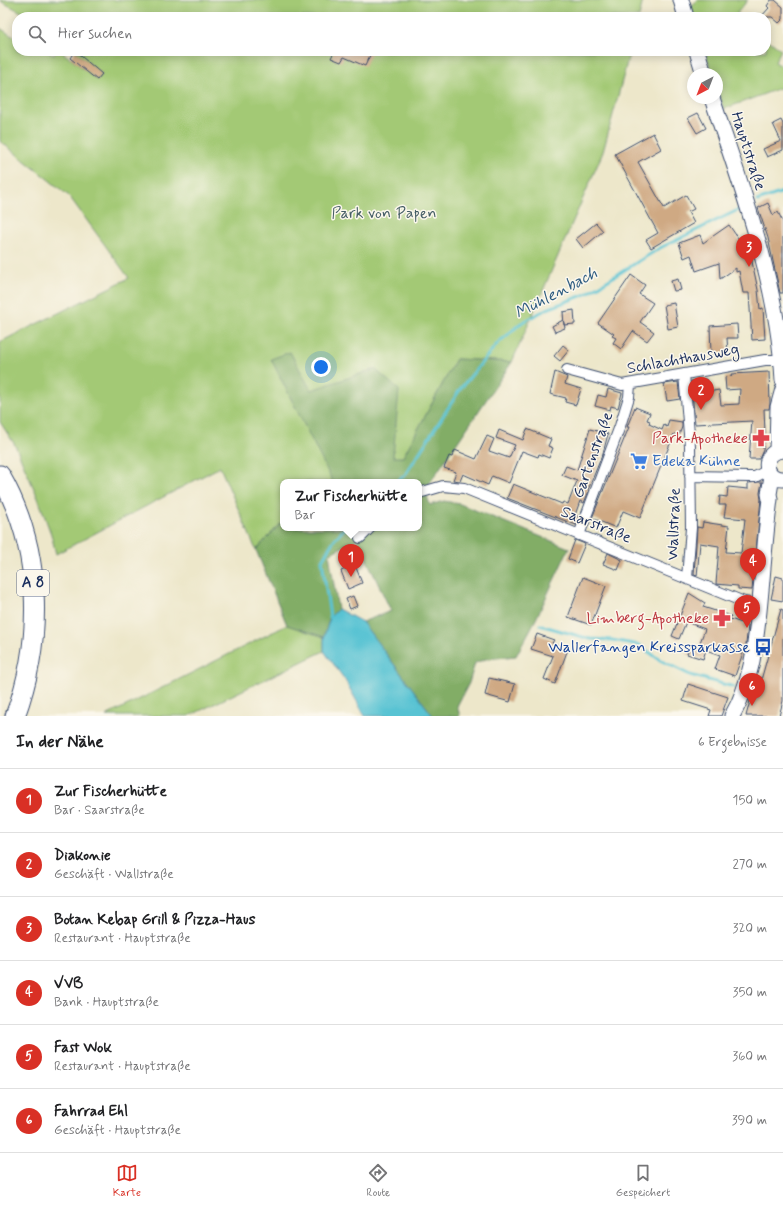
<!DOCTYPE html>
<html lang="de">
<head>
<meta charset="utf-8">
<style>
	:root { --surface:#fff; --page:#f2f2f2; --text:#202124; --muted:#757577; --line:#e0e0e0; --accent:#d93025 }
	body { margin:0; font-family:Mynerve,sans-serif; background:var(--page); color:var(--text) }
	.compass { position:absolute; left:687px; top:68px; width:36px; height:36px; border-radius:50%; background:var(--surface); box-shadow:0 2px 10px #0003; rotate:222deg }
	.you { position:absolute; left:321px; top:367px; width:14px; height:14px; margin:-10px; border:3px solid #fff; border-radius:50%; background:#1a73e8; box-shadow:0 0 0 6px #1a73e833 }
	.badge { display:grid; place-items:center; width:26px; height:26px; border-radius:50%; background:var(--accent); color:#fff; font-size:13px; font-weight:700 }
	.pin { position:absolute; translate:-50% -33px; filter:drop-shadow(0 1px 2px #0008) }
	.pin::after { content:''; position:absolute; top:21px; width:14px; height:12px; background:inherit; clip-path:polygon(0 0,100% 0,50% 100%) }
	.popup { position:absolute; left:280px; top:479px; width:142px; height:52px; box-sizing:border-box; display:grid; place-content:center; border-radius:8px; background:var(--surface); filter:drop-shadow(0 1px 3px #0005); font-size:13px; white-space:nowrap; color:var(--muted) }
	.popup b { font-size:15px; color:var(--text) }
	.popup::after { content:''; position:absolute; left:50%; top:100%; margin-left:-8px; border:8px solid transparent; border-top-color:var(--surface) }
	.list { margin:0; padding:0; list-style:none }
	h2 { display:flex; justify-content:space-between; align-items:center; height:52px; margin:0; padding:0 16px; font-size:17px }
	h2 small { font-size:13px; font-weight:400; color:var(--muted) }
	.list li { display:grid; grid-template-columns:26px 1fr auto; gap:12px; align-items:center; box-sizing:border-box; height:64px; padding:0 16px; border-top:1px solid var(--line) }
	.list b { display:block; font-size:15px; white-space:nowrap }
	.list p { margin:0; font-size:13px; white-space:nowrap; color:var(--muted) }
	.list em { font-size:13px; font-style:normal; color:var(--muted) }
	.icon { flex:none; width:22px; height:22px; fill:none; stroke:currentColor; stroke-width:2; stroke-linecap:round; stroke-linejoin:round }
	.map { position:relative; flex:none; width:783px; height:716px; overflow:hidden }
	.search { position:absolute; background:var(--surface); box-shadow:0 2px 10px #0003; left:12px; right:12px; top:12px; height:44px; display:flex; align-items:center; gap:10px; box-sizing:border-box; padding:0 14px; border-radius:16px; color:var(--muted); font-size:15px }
	.sheet { height:436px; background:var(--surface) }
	nav { display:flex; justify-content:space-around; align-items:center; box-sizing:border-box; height:56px; border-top:1px solid var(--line); background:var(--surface); font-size:11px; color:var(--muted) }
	nav a { display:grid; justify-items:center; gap:2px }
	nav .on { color:var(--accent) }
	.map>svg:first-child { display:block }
	.green { fill:#a3c974; stroke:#5f7c69 }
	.forest { fill:#82ad66; stroke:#4e6e62 }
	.water { fill:#58c3d3; stroke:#3a7998 }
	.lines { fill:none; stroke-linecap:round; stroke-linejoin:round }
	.stream { stroke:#58c3d3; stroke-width:3 }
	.building { fill:#cfa983 }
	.minor-casing { stroke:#3a4b6e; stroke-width:12 }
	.secondary-casing { stroke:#3a4b6e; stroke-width:17 }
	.motorway-casing { stroke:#3a4b6e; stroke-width:21 }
	.minor { stroke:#fff; stroke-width:10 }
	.secondary { stroke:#fff; stroke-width:15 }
	.motorway { stroke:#fff; stroke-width:19 }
	.labels { text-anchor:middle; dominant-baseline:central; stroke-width:3; stroke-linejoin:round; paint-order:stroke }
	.shield { fill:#fbf7ec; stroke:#5e6b89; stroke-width:1 }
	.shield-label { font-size:15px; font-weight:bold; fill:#1b2f5e }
	.street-label { font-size:16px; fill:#1b2f5e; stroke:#fbf7ec }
	.park-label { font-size:16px; fill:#445d65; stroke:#fbf7ec }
	.health-label { font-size:16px; fill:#be3a42; stroke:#fbf7ec; text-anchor:end }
	.shop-label { font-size:16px; fill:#366cbe; stroke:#fbf7ec; text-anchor:start }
	.transit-label { font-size:16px; fill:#164399; stroke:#fbf7ec; text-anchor:end }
	.water-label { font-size:17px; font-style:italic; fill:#2d5b81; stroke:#fbf7ec }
</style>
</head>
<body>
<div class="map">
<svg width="783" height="716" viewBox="0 0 783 716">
	<rect width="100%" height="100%" fill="#fbf7ec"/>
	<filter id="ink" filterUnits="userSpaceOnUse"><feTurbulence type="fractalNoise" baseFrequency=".025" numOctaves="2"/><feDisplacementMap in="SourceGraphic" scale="8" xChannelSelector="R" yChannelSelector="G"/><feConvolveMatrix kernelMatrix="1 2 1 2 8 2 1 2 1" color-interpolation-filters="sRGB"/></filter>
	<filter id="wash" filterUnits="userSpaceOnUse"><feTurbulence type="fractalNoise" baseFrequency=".012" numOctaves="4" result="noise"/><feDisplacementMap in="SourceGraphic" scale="16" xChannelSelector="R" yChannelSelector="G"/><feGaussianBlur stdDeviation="0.9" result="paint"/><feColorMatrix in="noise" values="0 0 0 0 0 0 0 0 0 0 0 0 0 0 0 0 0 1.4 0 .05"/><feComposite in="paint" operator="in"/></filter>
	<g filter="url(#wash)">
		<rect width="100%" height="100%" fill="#ede7ca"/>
		<path class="green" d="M0 0H643L639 17H31L0 1Z
			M698 0H748L737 13 742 17H694L691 6Z
			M0 28 12 36 17 37V51H48L54 55 57 51H61L97 80 102 74 75 51H630L603 152 512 362 456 359 403 457 382 482H283V521L256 550 220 467 56 554 51 534 38 498 15 445 0 422V342L129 278 69 196 0 141Z
			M766 38 781 50 775 62 783 67V87L724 109 717 89V74H712L705 51H766Z
			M287 625 324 637V651L189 716H106Z"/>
		<path class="forest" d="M290 352 311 390 375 369 399 390 393 457H403L456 359 512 362 425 490 430 505 444 501 460 504 569 548 536 619 516 656 486 659 475 663 469 683 457 706 460 716H433L362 622 391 611 357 539 329 554 338 609 330 617 324 637 287 625 256 550 283 521V528H419V482H333L271 359Z"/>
		<path class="water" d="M338 609 362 622 433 716H365L345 680 324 651V637L330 617Z"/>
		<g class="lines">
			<path class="stream" d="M757 201 783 192
				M396 482 405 475 461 388 497 344 521 323 547 309 586 294 660 248 738 210
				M330 617 322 560 334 540 345 528
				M540 625 590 639 612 640 639 645 660 660 690 675 734 687"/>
		</g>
		<g id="blocks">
			<path class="building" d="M771 0H775L783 7V19L779 23 772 17H761L769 8 767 6Z
				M75 51 102 74 97 80 70 58Z
				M330 51H372L365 66 344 57 341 62 331 58 334 52Z
				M698 113 706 128 697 133 688 118Z
				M781 120 783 124V150L767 157 763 149 781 141 773 124Z
				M653 133 661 149 638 162 664 208 686 195 694 209 688 212 694 223 651 248 646 240 658 233 615 154Z
				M768 203 773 215 778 212 783 222V293H780L768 238 758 208Z
				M596 223 603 231 583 248 576 239Z
				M729 225 751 257 758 290 760 309 763 308 765 339 752 340 749 293H743L739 271 736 272V268L720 279 719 263 696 271 691 255 684 258 679 243 700 235 703 243Z
				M631 275 645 285 639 294 653 303 640 322 654 332 647 341 633 331 621 349 613 343 616 338 612 336 614 334 598 323Z
				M678 279 681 290 674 291 671 281Z
				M674 303 678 327 668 329 664 305Z
				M574 310 575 324 564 325 563 312Z
				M563 320 565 328 555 332 552 326Z
				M737 324 738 338H727L728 353 711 354 710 326Z
				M563 345 569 350 560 361 554 356Z
				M555 372 567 377 565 384 581 389 576 405 565 402 566 398 550 394Z
				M769 372 770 404 769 409H764L765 432 763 450 759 459H749L752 421 695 424 691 381 706 379 708 392 719 390 721 405 739 404 740 389 726 390 725 377 732 376 731 374Z
				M678 382 680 399 667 401 664 384Z
				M608 389 622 393 618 408 611 406 610 410 595 406 598 395 606 397Z
				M635 407 650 413 647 420 650 421 649 424 662 430 664 425 667 427 669 420 682 422V427L679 435 674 434 640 518 623 511 616 528 592 518 629 427H627Z
				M527 429 551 439 548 446 553 448 549 458 539 454 538 457 522 451 509 483 492 476 488 485 463 474 460 481 453 480 456 472 444 468 449 456 452 457 455 450 476 459 487 436 494 439 489 451 509 458 515 445 496 438 499 430 523 440Z
				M590 429 608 434 603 453 588 490 589 491 584 503 580 501 575 515 579 517 576 525 507 498 513 484 562 504 563 502 568 504 577 481 562 475 566 466 577 470Z
				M759 482H762L760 493 761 499 752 590 738 589V586L716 584 719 546 700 543 697 576 694 575 697 527 702 528 703 522 729 526 726 552 741 553 745 519 724 517 726 505H719L720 496 727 497 728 487 748 489V483Z
				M575 540 585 544 577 563 568 559Z
				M608 553 622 560 618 570 603 564Z
				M355 565 362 583 348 589 341 571Z
				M776 576 783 578V601L771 599Z
				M583 577 606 586 591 625 568 617Z
				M689 593 705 603 703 607 731 616 730 619 748 625 746 644 735 676 715 669 720 655 706 650 703 659 687 654 690 646 698 648 705 629 686 622 679 639 672 636Z
				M353 596 357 606 350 609 346 599Z
				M781 609 783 610V701L779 716H746L751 697 756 698Z
				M537 634 554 640 552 643 568 649 555 684 544 679 553 656 531 649Z
				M489 678 515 684 510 702 485 695Z
				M688 684 728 697 721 716H709L711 710 683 701Z"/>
		</g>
	</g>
	<g filter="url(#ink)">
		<use href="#blocks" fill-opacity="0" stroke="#3a4b6e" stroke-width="1"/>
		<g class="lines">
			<g class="minor-casing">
				<path id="minor" d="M567 370 622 385 765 360H782
					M684 374 690 446 691 528 687 578
					M690 476 749 477H755L768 470
					M419 493 443 486 464 488 744 602 760 605
					M579 535 620 426 629 397 630 385
					M360 538 370 528"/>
			</g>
			<g class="secondary-casing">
				<path id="secondary" d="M681 0 686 17
					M697 51 704 74
					M712 98C742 190 778 282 783 380
					M783 450C762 451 762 479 783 479
					M777 451 778 407 783 389
					M732 716C751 683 755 648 759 611 763 573 765 536 770 499L769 494 772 476"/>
			</g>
			<g class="motorway-casing">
				<path id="motorway" d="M0 475C42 548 44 638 15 716"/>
			</g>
			<use href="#minor" class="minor"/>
			<use href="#secondary" class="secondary"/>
			<use href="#motorway" class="motorway"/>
		</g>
	</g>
	<defs>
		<g id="pharmacy-bare" transform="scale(1.38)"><path d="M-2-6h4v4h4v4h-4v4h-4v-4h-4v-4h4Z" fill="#e0444e" stroke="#fbf7ec" stroke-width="2.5" paint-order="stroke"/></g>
		<g id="supermarket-bare" transform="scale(1.38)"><path d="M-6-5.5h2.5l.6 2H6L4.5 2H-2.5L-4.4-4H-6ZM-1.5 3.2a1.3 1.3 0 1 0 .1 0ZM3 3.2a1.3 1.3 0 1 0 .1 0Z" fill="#3f7fe0" stroke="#fbf7ec" stroke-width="2.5" paint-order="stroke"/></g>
		<g id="bus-bare" transform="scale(1.38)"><path d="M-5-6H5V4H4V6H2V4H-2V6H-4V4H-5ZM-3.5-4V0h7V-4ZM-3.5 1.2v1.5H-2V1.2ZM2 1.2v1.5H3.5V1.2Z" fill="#1a4fb4" stroke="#fbf7ec" stroke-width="2.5" paint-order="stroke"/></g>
	</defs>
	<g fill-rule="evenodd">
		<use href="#pharmacy-bare" x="761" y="438"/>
		<use href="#supermarket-bare" x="639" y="461"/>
		<use href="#pharmacy-bare" x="722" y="618"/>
		<use href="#bus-bare" x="763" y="647"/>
	</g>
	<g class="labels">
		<rect class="shield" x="17" y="570" width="32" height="26" rx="3"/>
		<g class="shield-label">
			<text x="33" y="583">A 8</text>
		</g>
		<g class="street-label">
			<text transform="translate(748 151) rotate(72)">Hauptstraße</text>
			<text transform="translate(683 359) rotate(-10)">Schlachthausweg</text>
			<text transform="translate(593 455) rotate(-70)">Gartenstraße</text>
			<text transform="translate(674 524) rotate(-88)">Wallstraße</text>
			<text transform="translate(596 525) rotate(22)">Saarstraße</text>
		</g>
		<g class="park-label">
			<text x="384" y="213">Park von Papen</text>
		</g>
		<g class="health-label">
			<text x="748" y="438">Park-Apotheke</text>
			<text x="709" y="618">Limberg-Apotheke</text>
		</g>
		<g class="shop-label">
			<text x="652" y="461">Edeka Kühne</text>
		</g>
		<g class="transit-label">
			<text x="750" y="647">Wallerfangen Kreissparkasse</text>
		</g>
		<g class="water-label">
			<text transform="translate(556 293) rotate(-28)">Mühlenbach</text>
		</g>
	</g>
</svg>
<svg class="compass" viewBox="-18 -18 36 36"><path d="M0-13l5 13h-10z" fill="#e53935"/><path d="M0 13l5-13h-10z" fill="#757577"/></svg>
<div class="you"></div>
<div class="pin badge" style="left:351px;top:577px">1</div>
<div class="popup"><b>Zur Fischerhütte</b>Bar</div>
<div class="pin badge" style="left:701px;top:410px">2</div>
<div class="pin badge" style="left:749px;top:267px">3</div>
<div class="pin badge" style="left:753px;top:581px">4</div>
<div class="pin badge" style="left:747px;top:628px">5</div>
<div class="pin badge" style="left:752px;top:706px">6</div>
<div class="search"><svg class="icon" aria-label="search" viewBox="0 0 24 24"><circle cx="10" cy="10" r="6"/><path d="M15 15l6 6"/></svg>Hier suchen</div>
</div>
<section class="sheet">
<h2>In der Nähe<small>6 Ergebnisse</small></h2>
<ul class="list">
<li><span class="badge">1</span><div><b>Zur Fischerhütte</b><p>Bar · Saarstraße</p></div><em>150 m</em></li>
<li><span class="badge">2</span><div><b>Diakonie</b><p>Geschäft · Wallstraße</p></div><em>270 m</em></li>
<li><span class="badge">3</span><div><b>Botan Kebap Grill &amp; Pizza-Haus</b><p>Restaurant · Hauptstraße</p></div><em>320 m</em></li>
<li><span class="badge">4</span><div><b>VVB</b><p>Bank · Hauptstraße</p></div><em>350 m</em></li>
<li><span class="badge">5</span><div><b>Fast Wok</b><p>Restaurant · Hauptstraße</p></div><em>360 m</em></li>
<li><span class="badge">6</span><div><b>Fahrrad Ehl</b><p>Geschäft · Hauptstraße</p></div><em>390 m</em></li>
</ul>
</section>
<nav>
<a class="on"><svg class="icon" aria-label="map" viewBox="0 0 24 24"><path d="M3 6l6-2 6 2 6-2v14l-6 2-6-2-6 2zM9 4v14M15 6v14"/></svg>Karte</a>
<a><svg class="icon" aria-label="directions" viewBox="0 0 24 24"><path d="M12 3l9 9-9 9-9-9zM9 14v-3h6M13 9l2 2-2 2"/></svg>Route</a>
<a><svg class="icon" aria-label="saved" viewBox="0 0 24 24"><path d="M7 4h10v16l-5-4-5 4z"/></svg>Gespeichert</a>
</nav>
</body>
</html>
